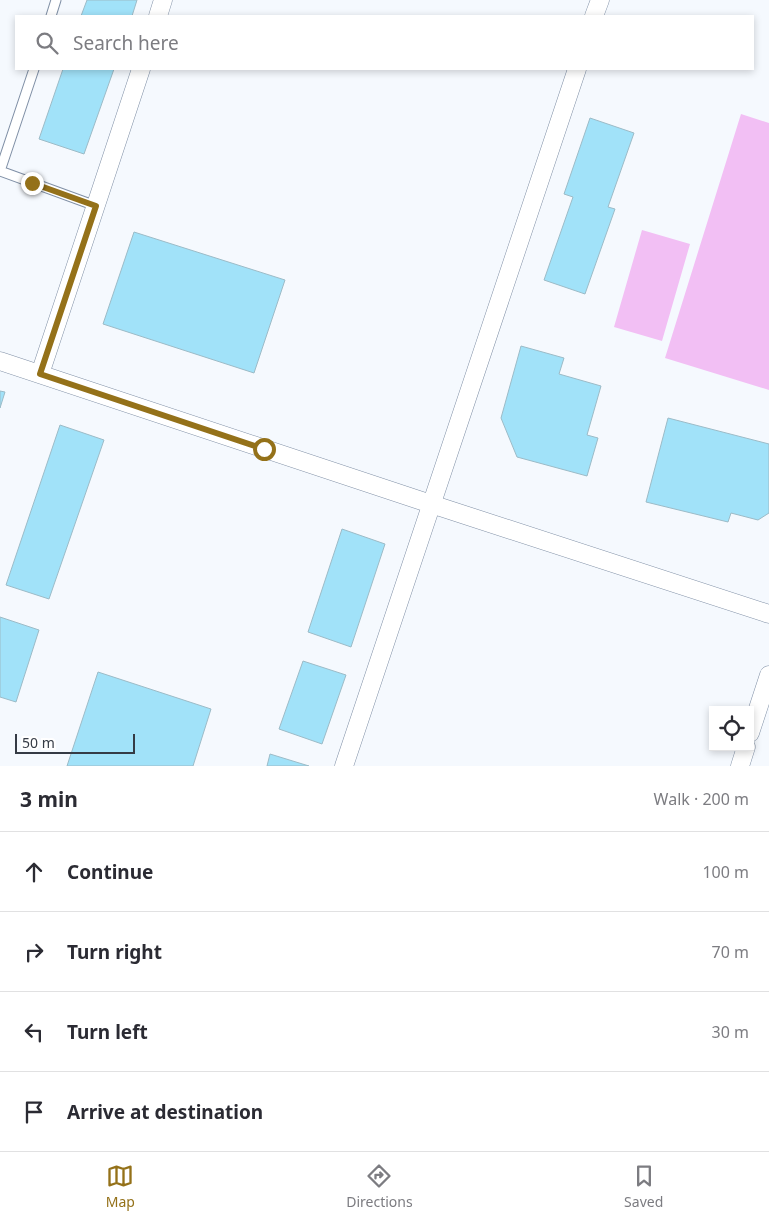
<!DOCTYPE html>
<html lang="en">
<head>
<meta charset="utf-8">
<style>
	:root { --surface:#fff; --page:#f2f2f3; --text:#2b2b33; --muted:#7c7c81; --line:#e1e1e2; --accent:#947119 }
	body { margin:0; font-family:"Noto Sans",sans-serif; background:var(--page); color:var(--text) }
	.controls { position:absolute; right:15px; bottom:15px; display:grid; overflow:hidden; border-radius:0px; box-shadow:0 2px 8px #0003 }
	.controls button { width:45px; height:45px; display:grid; place-items:center; padding:0; border:0; border-bottom:1px solid var(--line); background:var(--surface); color:var(--text); font:25px sans-serif }
	.scale { position:absolute; left:15px; bottom:12px; width:120px; box-sizing:border-box; padding-left:5px; border:2px solid #353b45; border-top:0; font-size:14px; line-height:18px; white-space:nowrap; color:#353b45; -webkit-text-stroke:4px #fff; paint-order:stroke }
	.stop { position:absolute; width:15px; height:15px; margin:-11px; border:4px solid #947119; border-radius:50%; background:#fff }
	.stop.end { background:#947119; border-color:#fff; box-shadow:0 1px 5px #0008 }
	.list { margin:0; padding:0; list-style:none }
	h2 { display:flex; justify-content:space-between; align-items:center; height:65px; margin:0; padding:0 20px; font-size:21px }
	h2 small { font-size:16px; font-weight:400; color:var(--muted) }
	.list li { display:grid; grid-template-columns:32px 1fr auto; gap:15px; align-items:center; box-sizing:border-box; height:80px; padding:0 20px; border-top:1px solid var(--line) }
	.list b { display:block; font-size:19px; white-space:nowrap }
	.list em { font-size:16px; font-style:normal; color:var(--muted) }
	.icon { flex:none; width:28px; height:28px; fill:none; stroke:currentColor; stroke-width:2; stroke-linecap:round; stroke-linejoin:round }
	.map { position:relative; flex:none; width:769px; height:766px; overflow:hidden }
	.search { position:absolute; background:var(--surface); box-shadow:0 2px 8px #0003; left:15px; right:15px; top:15px; height:55px; display:flex; align-items:center; gap:12px; box-sizing:border-box; padding:0 18px; border-radius:0px; color:var(--muted); font-size:19px }
	.sheet { height:385px; background:var(--surface) }
	nav { display:flex; justify-content:space-around; align-items:center; box-sizing:border-box; height:70px; border-top:1px solid var(--line); background:var(--surface); font-size:14px; color:var(--muted) }
	nav a { display:grid; justify-items:center; gap:2px }
	nav .on { color:var(--accent) }
	.map>svg:first-child { display:block }
	.green { fill:#f2bff4 }
	.building { fill:#a1e2f9; stroke:#9cbbc7 }
	.lines { fill:none; stroke-linecap:round; stroke-linejoin:round }
	.lane-casing { stroke:#8090a6; stroke-width:11 }
	.street-casing { stroke:#8090a6; stroke-width:19 }
	.lane { stroke:#fff; stroke-width:9 }
	.street { stroke:#fff; stroke-width:18 }
	.route { stroke:#947119; stroke-width:6 }
</style>
</head>
<body>
<div class="map">
<svg width="769" height="766" viewBox="0 0 769 766">
	<rect width="100%" height="100%" fill="#f5f9fe"/>
	<path class="green" d="M741 114 769 123V390L665 358Z
		M642 230 690 244 662 341 614 327Z"/>
	<path class="building" d="M87 0H137L132 16H81Z
		M63 69H114L84 154 39 139Z
		M590 118 634 133 608 207 615 209 585 294 544 280 573 197 564 194Z
		M134 232 285 280 254 373 103 324Z
		M521 346 564 358 559 374 601 386 587 435 598 438 587 476 517 457 501 418Z
		M0 391 5 392 0 408Z
		M668 418 769 444V513L758 520 731 513 728 522 646 502Z
		M60 425 104 440 49 599 6 585Z
		M342 529 385 544 351 647 308 632Z
		M0 617 39 630 16 702 0 697Z
		M303 661 346 675 322 744 279 729Z
		M98 672 211 709 193 766H67Z
		M270 754 309 766H267Z"/>
	<g class="lines">
		<g class="lane-casing">
			<path id="lane" d="M51 16 56 0
				M0 171 34 69
				M0 171 96 206"/>
		</g>
		<g class="street-casing">
			<path id="street" d="M158 16 163 0
				M594 16 600 0
				M0 361 431 504 769 614
				M40 374 141 69
				M750 733 769 675
				M344 766 577 69
				M740 766 746 747"/>
		</g>
		<use href="#lane" class="lane"/>
		<use href="#street" class="street"/>
	</g>
	<g class="lines">
		<path class="route" d="M32 183 96 206 40 374 264 449"/>
	</g>
</svg>
<div class="controls">
<button><svg class="icon" aria-label="locate" viewBox="0 0 24 24"><circle cx="12" cy="12" r="6"/><path d="M12 2v4M12 18v4M2 12h4M18 12h4"/></svg></button>
</div>
<div class="scale">50 m</div>
<div class="stop" style="left:264px;top:449px"></div>
<div class="stop end" style="left:32px;top:183px"></div>
<div class="search"><svg class="icon" aria-label="search" viewBox="0 0 24 24"><circle cx="10" cy="10" r="6"/><path d="M15 15l6 6"/></svg>Search here</div>
</div>
<section class="sheet">
<h2>3 min<small>Walk · 200 m</small></h2>
<ul class="list">
<li><svg class="icon" aria-label="ahead" viewBox="0 0 24 24"><path d="M12 20V5M6 11l6-6 6 6"/></svg><div><b>Continue</b></div><em>100 m</em></li>
<li><svg class="icon" aria-label="right" viewBox="0 0 24 24"><path d="M7 20v-9h11M14 6l5 5-5 5"/></svg><div><b>Turn right</b></div><em>70 m</em></li>
<li><svg class="icon" aria-label="left" viewBox="0 0 24 24"><path d="M17 20v-9H6M10 6l-5 5 5 5"/></svg><div><b>Turn left</b></div><em>30 m</em></li>
<li><svg class="icon" aria-label="arrive" viewBox="0 0 24 24"><path d="M6 21V4h12l-3 4 3 4H6"/></svg><div><b>Arrive at destination</b></div></li>
</ul>
</section>
<nav>
<a class="on"><svg class="icon" aria-label="map" viewBox="0 0 24 24"><path d="M3 6l6-2 6 2 6-2v14l-6 2-6-2-6 2zM9 4v14M15 6v14"/></svg>Map</a>
<a><svg class="icon" aria-label="directions" viewBox="0 0 24 24"><path d="M12 3l9 9-9 9-9-9zM9 14v-3h6M13 9l2 2-2 2"/></svg>Directions</a>
<a><svg class="icon" aria-label="saved" viewBox="0 0 24 24"><path d="M7 4h10v16l-5-4-5 4z"/></svg>Saved</a>
</nav>
</body>
</html>
